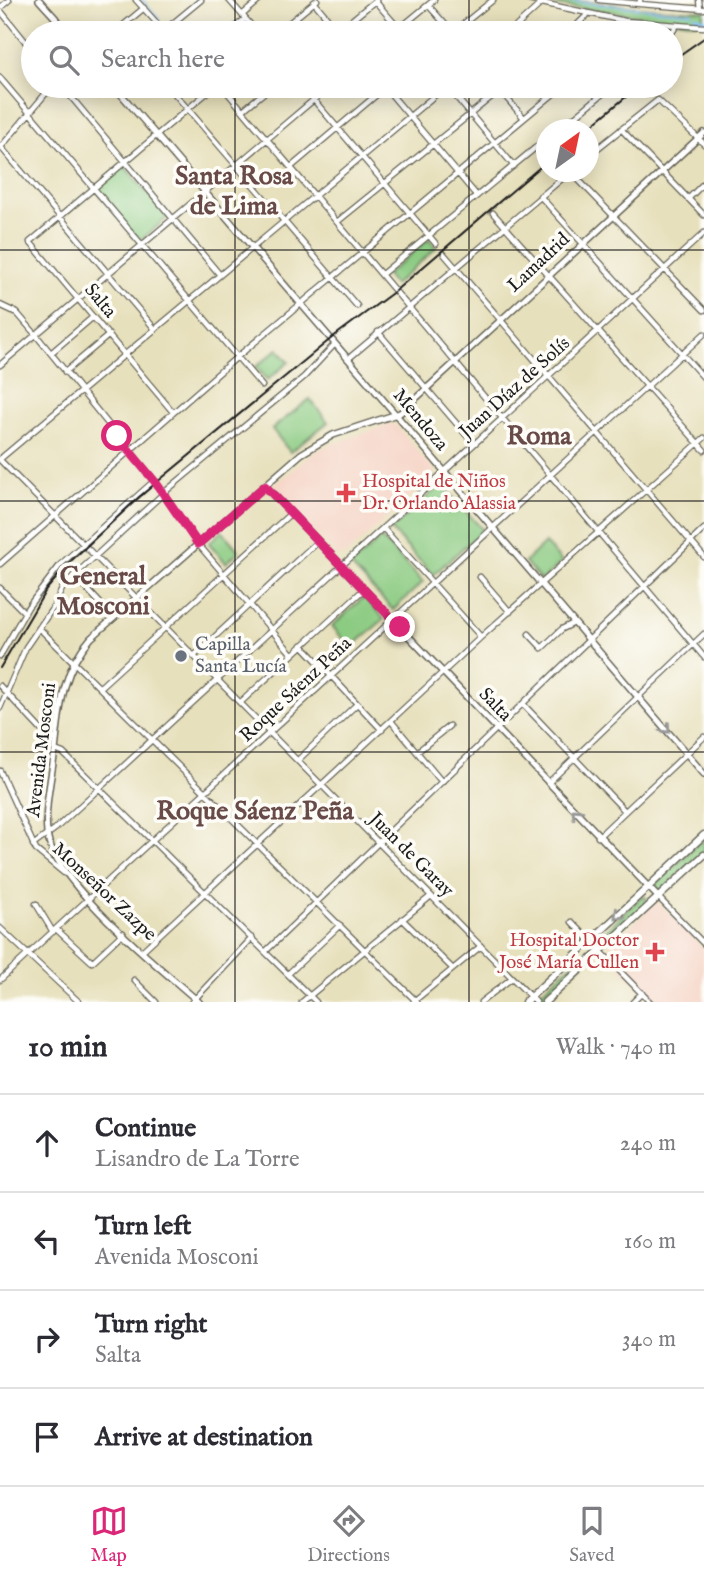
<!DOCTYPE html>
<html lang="en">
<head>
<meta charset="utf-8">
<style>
	:root { --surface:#fff; --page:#f7f7f7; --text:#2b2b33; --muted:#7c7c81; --line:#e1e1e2; --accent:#db2777 }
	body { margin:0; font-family:"IM FELL English",serif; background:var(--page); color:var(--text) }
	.compass { position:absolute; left:536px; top:119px; width:63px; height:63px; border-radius:50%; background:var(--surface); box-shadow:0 4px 18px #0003; rotate:33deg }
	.stop { position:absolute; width:21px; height:21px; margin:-16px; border:5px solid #db2777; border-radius:50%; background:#fff }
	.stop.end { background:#db2777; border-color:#fff; box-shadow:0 2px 7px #0008 }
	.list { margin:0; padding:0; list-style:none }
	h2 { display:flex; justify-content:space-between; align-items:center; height:91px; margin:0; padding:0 28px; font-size:30px }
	h2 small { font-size:23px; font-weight:400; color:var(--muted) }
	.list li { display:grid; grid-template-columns:46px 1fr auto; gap:21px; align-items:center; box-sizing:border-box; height:98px; padding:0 28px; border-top:2px solid var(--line) }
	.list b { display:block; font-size:26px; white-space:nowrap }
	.list p { margin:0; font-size:23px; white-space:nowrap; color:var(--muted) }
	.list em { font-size:23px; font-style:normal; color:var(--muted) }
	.icon { flex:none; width:38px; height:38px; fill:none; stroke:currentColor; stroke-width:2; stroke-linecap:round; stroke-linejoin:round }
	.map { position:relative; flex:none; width:704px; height:1002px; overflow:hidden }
	.search { position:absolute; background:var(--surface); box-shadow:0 4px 18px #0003; left:21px; right:21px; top:21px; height:77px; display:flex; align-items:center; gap:18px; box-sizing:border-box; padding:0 24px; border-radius:38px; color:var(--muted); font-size:26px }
	.sheet { height:483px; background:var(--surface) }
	nav { display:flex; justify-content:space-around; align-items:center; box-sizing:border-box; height:98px; border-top:2px solid var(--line); background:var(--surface); font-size:19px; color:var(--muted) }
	nav a { display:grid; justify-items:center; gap:4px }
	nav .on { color:var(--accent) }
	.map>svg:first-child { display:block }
	.built { fill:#f5d2c3 }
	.green { fill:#8ccb82; stroke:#54744f; stroke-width:2 }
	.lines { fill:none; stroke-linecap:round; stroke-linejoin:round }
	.stream { stroke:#83bdf4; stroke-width:2 }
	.canal { stroke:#83bdf4; stroke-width:4.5 }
	.minor-casing { stroke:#636154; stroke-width:7 }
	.tertiary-casing { stroke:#636154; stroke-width:8 }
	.secondary-casing { stroke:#636154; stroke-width:9 }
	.minor { stroke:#fff; stroke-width:4.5 }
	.tertiary { stroke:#fff; stroke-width:5 }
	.secondary { stroke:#fff; stroke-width:6 }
	.rail { stroke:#1c1c1c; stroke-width:2 }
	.oneway { stroke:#999 }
	.route { stroke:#db2777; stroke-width:9 }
	.grid { fill:none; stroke:#1c1c1c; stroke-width:2; stroke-opacity:0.55 }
	.health-dot { fill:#e0444e; stroke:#fdfcf7; stroke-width:2.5 }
	.worship-dot { fill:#6b7280; stroke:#fdfcf7; stroke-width:2.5 }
	.labels { text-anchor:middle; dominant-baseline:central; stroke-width:7; stroke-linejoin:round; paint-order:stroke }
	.street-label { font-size:19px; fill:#1c1c1c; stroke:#fdfcf7 }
	.health-label { font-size:19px; fill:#be3a42; stroke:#fdfcf7; text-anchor:start }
	.worship-label { font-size:19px; fill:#5b616d; stroke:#fdfcf7; text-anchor:start }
	.district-label { font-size:26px; font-weight:bold; fill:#684b49; stroke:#fdfcf7 }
</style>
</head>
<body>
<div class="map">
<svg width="704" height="1002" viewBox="0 0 704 1002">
	<rect width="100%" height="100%" fill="#fdfcf7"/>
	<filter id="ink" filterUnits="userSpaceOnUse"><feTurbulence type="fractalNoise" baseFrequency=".0143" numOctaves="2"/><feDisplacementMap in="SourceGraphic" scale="14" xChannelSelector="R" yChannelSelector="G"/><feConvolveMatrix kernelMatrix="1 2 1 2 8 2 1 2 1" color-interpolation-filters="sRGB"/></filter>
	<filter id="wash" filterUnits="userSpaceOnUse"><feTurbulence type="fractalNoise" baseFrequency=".00686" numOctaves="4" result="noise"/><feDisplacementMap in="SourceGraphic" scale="28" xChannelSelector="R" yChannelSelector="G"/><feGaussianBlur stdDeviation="1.57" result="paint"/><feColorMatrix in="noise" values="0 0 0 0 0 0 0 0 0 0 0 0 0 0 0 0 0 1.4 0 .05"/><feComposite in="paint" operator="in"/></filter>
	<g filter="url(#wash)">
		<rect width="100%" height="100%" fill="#e7e0bc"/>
		<path class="built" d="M390 424H395L434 470V475L347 554 339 556 274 490V485L319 449Z
			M657 901 704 948V1002H654L607 954 606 950Z"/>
		<path class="green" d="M547 0C600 0 652 12 704 10V16L697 23 548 4Z
			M124 166 168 217 140 241 96 190Z
			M429 239 436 248 394 285 386 275Z
			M278 349 289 362 267 380 256 367Z
			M310 399 328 422 290 452 272 429Z
			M441 484 483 530 433 575 391 530Z
			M222 531 239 551 226 563 209 543Z
			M381 538 423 582 393 610 351 566Z
			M545 543 562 562 541 581 525 562Z
			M364 597 384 619 351 648 332 626Z
			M704 838V852L661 891H657L655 885Z
			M642 896 647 898 646 904 607 941 603 940 602 934Z
			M591 947 594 953 543 1001 540 1000 537 995Z"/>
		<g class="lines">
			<path class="stream" d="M142 0 159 19
				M555 0 692 13"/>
			<path class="canal" d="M695 17 704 20"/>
		</g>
	</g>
	<g filter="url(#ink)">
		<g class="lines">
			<g class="minor-casing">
				<path id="minor" d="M136 0 164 31
					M229 0 258 33
					M528 0 625 21 704 27
					M599 0 640 4V0
					M699 0 700 9
					M375 1 403 33
					M314 2 340 33
					M640 4 704 9
					M428 5 453 33
					M0 8 9 0
					M0 10 33 51
					M242 15 260 0
					M171 25 178 33
					M114 33 144 8
					M161 33 201 0
					M228 33 245 19
					M277 33 317 0
					M336 33 376 0
					M394 33 434 0
					M452 33 493 0
					M509 33 545 0
					M569 33 588 14
					M628 33 638 23
					M671 34 677 25
					M0 78 262 386
					M62 86 220 275
					M168 86 357 306
					M222 86 704 657
					M302 86 436 244
					M384 86 477 196
					M447 86 514 166
					M496 86 524 118
					M243 110 272 86
					M621 129 704 215
					M559 130 612 86
					M0 146 155 329
					M1 147 52 86
					M588 156 658 100 704 144
					M291 167 387 86
					M571 172 704 310
					M540 196 704 378
					M688 199 704 183
					M493 213 704 450
					M337 222 505 86
					M444 254 704 557
					M382 274 546 139
					M0 305 17 313 36 335 156 483 198 544 292 654
					M378 332 474 444
					M51 353 93 317
					M348 359 570 172
					M0 365 330 86
					M65 372 109 335
					M173 412 30 242 215 86
					M0 459 446 86
					M0 460 536 1002
					M383 528 481 637
					M0 564 237 357 563 86
					M74 575 100 603
					M480 577 510 612
					M0 588 25 613
					M39 628 417 1002
					M529 634 542 648 562 629 574 623
					M302 645 382 730
					M0 656 28 607 61 564 154 481
					M194 656 318 541
					M0 686 45 734 56 740
					M99 688 291 513
					M241 702 363 590
					M523 704 625 811
					M0 708 26 647 54 606 64 585 166 491 304 377 334 345
					M391 721 442 782
					M55 750 63 753 316 1002
					M417 752 449 726
					M298 760 357 704
					M0 771 36 850 64 873
					M548 783 704 634
					M598 837 704 737
					M33 845 55 829 704 233
					M658 897 704 944
					M36 904 53 932
					M402 919 453 969
					M572 922 650 1002
					M0 928 79 1002
					M56 929 92 962 123 933
					M143 950 481 637 704 438
					M265 952 704 529
					M288 974 340 925
					M0 980 704 334
					M134 980 156 1002
					M414 1001 481 946
					M192 1002 252 938
					M302 1002 431 896
					M481 1002 512 978
					M633 1002 642 993"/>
			</g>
			<g class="tertiary-casing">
				<path id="tertiary" d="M39 0 69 33
					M114 86 704 774
					M265 486 658 897
					M199 1002C160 968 53 882 47 833 44 804 53 771 56 742 60 703 64 668 91 638L301 454 333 435 400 413 704 133"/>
			</g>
			<g class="secondary-casing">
				<path id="secondary" d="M525 1002 704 835
					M545 1002 704 855"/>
			</g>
			<use href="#minor" class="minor"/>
			<use href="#tertiary" class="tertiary"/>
			<use href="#secondary" class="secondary"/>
			<path class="rail" d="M671 61 704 38
				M586 130 639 86
				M0 668 46 590 72 560 139 497 333 337 395 291 546 162"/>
		</g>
		<defs><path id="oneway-chevron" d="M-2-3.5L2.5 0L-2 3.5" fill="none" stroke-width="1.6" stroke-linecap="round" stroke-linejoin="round" transform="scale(1.75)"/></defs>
		<g class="oneway">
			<use href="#oneway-chevron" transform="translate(666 729) rotate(49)"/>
			<use href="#oneway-chevron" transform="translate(576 813) rotate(-133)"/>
			<use href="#oneway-chevron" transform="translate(618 915) rotate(137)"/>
		</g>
	</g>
	<g class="lines" filter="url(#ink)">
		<path class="route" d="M117 436 156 483 198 544 265 486 400 627"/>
	</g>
	<path class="grid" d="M235 0V33M469 0V33M235 86V1002M469 86V1002M0 250H704M0 501H704M0 752H704"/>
	<g class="health-dot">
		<path d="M342.5 482.5h7v7h7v7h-7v7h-7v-7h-7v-7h7z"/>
		<path d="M651.5 941.5h7v7h7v7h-7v7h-7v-7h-7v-7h7z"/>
	</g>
	<circle class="worship-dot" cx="181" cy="656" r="7"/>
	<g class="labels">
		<g class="street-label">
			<text transform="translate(539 263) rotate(-43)">Lamadrid</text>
			<text transform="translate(100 301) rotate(50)">Salta</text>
			<text transform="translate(515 388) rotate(-42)">Juan Díaz de Solís</text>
			<text transform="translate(420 420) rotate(50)">Mendoza</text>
			<text transform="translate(296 690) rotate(-43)">Roque Sáenz Peña</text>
			<text transform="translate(495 705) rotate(46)">Salta</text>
			<text transform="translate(42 750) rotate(-83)">Avenida Mosconi</text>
			<text transform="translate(411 855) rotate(45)">Juan de Garay</text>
			<text transform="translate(104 892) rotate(43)">Monseñor Zazpe</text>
		</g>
		<g class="health-label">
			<text x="362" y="482">Hospital de Niños<tspan x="362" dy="22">Dr. Orlando Alassia</tspan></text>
			<text x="639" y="941" text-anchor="end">Hospital Doctor<tspan x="639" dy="22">José María Cullen</tspan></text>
		</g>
		<g class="worship-label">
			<text x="195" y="645">Capilla<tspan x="195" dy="22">Santa Lucía</tspan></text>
		</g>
		<g class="district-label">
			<text x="234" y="176">Santa Rosa<tspan x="234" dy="30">de Lima</tspan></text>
			<text x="539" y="436">Roma</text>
			<text x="103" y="576">General<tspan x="103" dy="30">Mosconi</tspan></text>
			<text x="255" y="811">Roque Sáenz Peña</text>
		</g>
	</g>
</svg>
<svg class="compass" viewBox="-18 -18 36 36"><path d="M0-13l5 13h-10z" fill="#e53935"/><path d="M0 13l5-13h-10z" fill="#7c7c81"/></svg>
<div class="stop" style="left:117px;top:436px"></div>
<div class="stop end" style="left:400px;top:627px"></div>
<div class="search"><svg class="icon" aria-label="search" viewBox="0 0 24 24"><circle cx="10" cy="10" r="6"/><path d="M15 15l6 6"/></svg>Search here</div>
</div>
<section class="sheet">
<h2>10 min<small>Walk · 740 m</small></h2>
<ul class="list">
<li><svg class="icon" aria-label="ahead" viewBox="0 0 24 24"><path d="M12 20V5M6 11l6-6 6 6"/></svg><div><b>Continue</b><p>Lisandro de La Torre</p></div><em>240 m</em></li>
<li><svg class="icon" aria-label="left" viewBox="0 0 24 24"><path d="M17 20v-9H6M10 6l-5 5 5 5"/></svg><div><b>Turn left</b><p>Avenida Mosconi</p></div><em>160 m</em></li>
<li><svg class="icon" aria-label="right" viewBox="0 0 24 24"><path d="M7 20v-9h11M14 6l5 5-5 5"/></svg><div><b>Turn right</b><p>Salta</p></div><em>340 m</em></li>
<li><svg class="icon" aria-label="arrive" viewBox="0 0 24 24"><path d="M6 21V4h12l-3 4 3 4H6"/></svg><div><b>Arrive at destination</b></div></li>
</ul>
</section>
<nav>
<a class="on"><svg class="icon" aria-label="map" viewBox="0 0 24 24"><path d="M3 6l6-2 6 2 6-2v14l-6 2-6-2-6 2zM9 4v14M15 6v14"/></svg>Map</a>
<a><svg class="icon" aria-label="directions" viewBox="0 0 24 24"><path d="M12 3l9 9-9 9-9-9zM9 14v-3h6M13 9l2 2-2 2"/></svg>Directions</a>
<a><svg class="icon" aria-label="saved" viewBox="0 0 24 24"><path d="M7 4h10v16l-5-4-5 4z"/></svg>Saved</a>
</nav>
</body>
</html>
